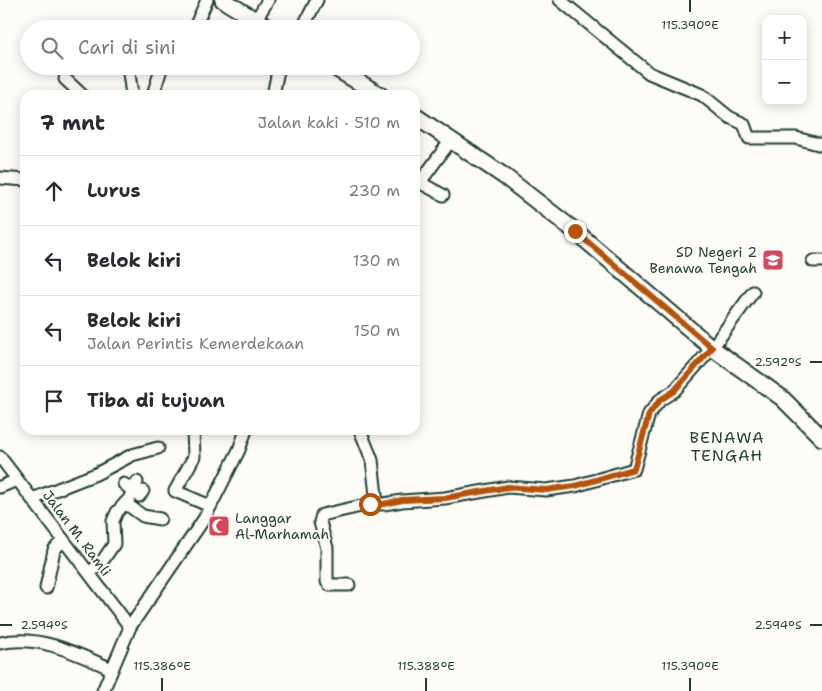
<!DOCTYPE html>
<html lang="id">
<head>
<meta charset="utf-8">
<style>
	:root { --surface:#fff; --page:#f7f7f7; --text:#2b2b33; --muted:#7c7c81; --line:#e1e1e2 }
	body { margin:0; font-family:"Shantell Sans",sans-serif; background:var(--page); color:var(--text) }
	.controls { position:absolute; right:15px; top:15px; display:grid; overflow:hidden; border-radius:10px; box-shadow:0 2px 12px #0003 }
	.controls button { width:45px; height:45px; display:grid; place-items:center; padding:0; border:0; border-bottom:1px solid var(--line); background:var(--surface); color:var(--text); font:25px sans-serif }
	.stop { position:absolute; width:15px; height:15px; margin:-11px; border:4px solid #b45309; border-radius:50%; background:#fff }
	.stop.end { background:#b45309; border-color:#fff; box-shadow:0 1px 5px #0008 }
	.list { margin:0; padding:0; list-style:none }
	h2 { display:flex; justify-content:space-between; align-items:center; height:65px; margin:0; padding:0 20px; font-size:21px }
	h2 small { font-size:16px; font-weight:400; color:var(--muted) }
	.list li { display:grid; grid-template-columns:32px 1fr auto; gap:15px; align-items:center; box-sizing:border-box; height:70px; padding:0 20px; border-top:1px solid var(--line) }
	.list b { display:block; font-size:19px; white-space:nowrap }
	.list p { margin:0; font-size:16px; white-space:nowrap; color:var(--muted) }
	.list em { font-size:16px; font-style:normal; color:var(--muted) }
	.icon { flex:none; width:28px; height:28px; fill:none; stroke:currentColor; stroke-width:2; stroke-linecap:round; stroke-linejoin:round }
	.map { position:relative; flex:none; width:822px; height:691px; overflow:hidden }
	.search { position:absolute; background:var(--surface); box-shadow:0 2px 12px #0003; left:20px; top:20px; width:400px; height:55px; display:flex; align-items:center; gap:12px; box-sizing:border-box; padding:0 18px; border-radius:28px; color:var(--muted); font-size:19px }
	.panel { position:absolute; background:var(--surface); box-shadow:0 2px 12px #0003; left:20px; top:90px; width:400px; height:345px; border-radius:15px }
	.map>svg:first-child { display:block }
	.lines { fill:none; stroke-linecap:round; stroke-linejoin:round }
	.minor-casing { stroke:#1f3d34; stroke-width:15 }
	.major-casing { stroke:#1f3d34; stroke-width:19 }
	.minor { stroke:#fdfcf7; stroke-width:11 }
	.major { stroke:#fdfcf7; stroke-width:15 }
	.route { stroke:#b45309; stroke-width:6 }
	.ticks { fill:none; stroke:#1f3d34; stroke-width:2 }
	.labels { text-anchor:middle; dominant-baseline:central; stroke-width:4; stroke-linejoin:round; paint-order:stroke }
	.poi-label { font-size:14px; fill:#1f3d34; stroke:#fdfcf7; text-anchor:end }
	.street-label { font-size:14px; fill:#1f3d34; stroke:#fdfcf7 }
	.quarter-label { font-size:16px; letter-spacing:1px; fill:#1f3d34; stroke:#fdfcf7 }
	.ticks-label { font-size:12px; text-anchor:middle; fill:#1f3d34; stroke:#fdfcf7; stroke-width:4; stroke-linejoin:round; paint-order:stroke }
</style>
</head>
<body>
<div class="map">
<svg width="822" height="691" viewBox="0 0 822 691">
	<rect width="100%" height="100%" fill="#fdfcf7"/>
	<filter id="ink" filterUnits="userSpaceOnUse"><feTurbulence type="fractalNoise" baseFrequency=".02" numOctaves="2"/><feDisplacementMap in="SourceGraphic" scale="10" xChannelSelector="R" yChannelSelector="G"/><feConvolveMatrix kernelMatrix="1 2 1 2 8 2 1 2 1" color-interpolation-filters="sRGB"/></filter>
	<g filter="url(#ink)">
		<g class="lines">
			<g class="minor-casing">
				<path id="minor" d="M560 0 649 73 702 95 729 117 744 124 749 138H796L822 145
					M256 20 268 0
					M194 29 207 0
					M302 29 317 0
					M128 66 132 95
					M65 79 82 95
					M153 95 162 66
					M273 95 279 66
					M0 178 25 180
					M415 180 443 195
					M421 181 451 140
					M813 261H822
					M193 430 194 457 175 491 210 506
					M360 430 372 460 377 504
					M0 457 130 627
					M124 484 139 496 143 491
					M0 487 17 480
					M32 499 96 474 132 455 158 448
					M125 503 143 516 160 519
					M88 572 99 566 114 544 113 521 117 512 129 499 137 482
					M349 585H330L327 582V548L320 522 322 515 370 504H384L402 501 445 498 508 487 546 490 575 486 634 469 649 414 660 400 674 391 712 348 753 292
					M46 588 54 550 63 540
					M0 643C40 634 77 654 112 669
					M103 691 130 627 204 519 239 450 246 430"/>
			</g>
			<g class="major-casing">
				<path id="major" d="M223 0 270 29
					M332 66 380 95
					M415 116 504 176 575 231 712 348 782 398 822 438"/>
			</g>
			<use href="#minor" class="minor"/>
			<use href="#major" class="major"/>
		</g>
	</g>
	<g class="lines" filter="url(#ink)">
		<path class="route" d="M370 504H384L402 500 445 498 508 487 546 490 575 486 634 469 649 414 660 400 674 391 712 348 575 231"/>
	</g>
	<path class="ticks" d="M690 0V12M810 362H822M0 625H12M810 625H822M162 678V691M426 678V691M690 678V691"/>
	<defs>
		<g id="school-square" transform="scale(1.125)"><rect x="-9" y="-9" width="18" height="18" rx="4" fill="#d1495b" stroke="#fdfcf7"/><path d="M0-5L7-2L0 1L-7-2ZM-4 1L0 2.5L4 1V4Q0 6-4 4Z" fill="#fff"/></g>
		<g id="mosque-square" transform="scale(1.125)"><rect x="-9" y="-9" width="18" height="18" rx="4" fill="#d1495b" stroke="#fdfcf7"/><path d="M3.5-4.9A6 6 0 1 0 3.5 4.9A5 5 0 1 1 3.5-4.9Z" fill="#fff"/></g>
	</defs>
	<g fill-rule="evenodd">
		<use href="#school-square" x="773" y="260"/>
		<use href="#mosque-square" x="219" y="526"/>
	</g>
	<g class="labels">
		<g class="poi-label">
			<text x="757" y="252">SD Negeri 2<tspan x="757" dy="16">Benawa Tengah</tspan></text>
			<text x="235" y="518" text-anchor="start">Langgar<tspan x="235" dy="16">Al-Marhamah</tspan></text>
		</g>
		<g class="street-label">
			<text transform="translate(77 533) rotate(53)">Jalan M. Ramli</text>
		</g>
		<g class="quarter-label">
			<text x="727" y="437">BENAWA<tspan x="727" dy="18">TENGAH</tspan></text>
		</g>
	</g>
	<g class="ticks-label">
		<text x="690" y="29">115.390°E</text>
		<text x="778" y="366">2.592°S</text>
		<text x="44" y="629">2.594°S</text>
		<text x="778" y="629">2.594°S</text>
		<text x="162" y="670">115.386°E</text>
		<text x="426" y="670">115.388°E</text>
		<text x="690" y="670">115.390°E</text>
	</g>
</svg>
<div class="controls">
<button>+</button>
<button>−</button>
</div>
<div class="stop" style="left:370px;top:504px"></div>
<div class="stop end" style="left:575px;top:231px"></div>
<div class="search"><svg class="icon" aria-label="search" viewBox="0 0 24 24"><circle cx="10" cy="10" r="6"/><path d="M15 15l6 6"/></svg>Cari di sini</div>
<section class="panel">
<h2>7 mnt<small>Jalan kaki · 510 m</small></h2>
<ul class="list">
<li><svg class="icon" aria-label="ahead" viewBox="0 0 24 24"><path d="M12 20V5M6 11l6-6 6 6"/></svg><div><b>Lurus</b></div><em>230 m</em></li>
<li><svg class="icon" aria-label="left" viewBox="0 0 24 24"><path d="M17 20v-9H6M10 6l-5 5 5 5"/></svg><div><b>Belok kiri</b></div><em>130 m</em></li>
<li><svg class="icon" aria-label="left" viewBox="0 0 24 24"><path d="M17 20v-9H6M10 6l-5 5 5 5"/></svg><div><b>Belok kiri</b><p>Jalan Perintis Kemerdekaan</p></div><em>150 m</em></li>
<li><svg class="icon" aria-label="arrive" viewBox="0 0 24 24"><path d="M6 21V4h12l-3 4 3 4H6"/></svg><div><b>Tiba di tujuan</b></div></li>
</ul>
</section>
</div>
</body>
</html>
